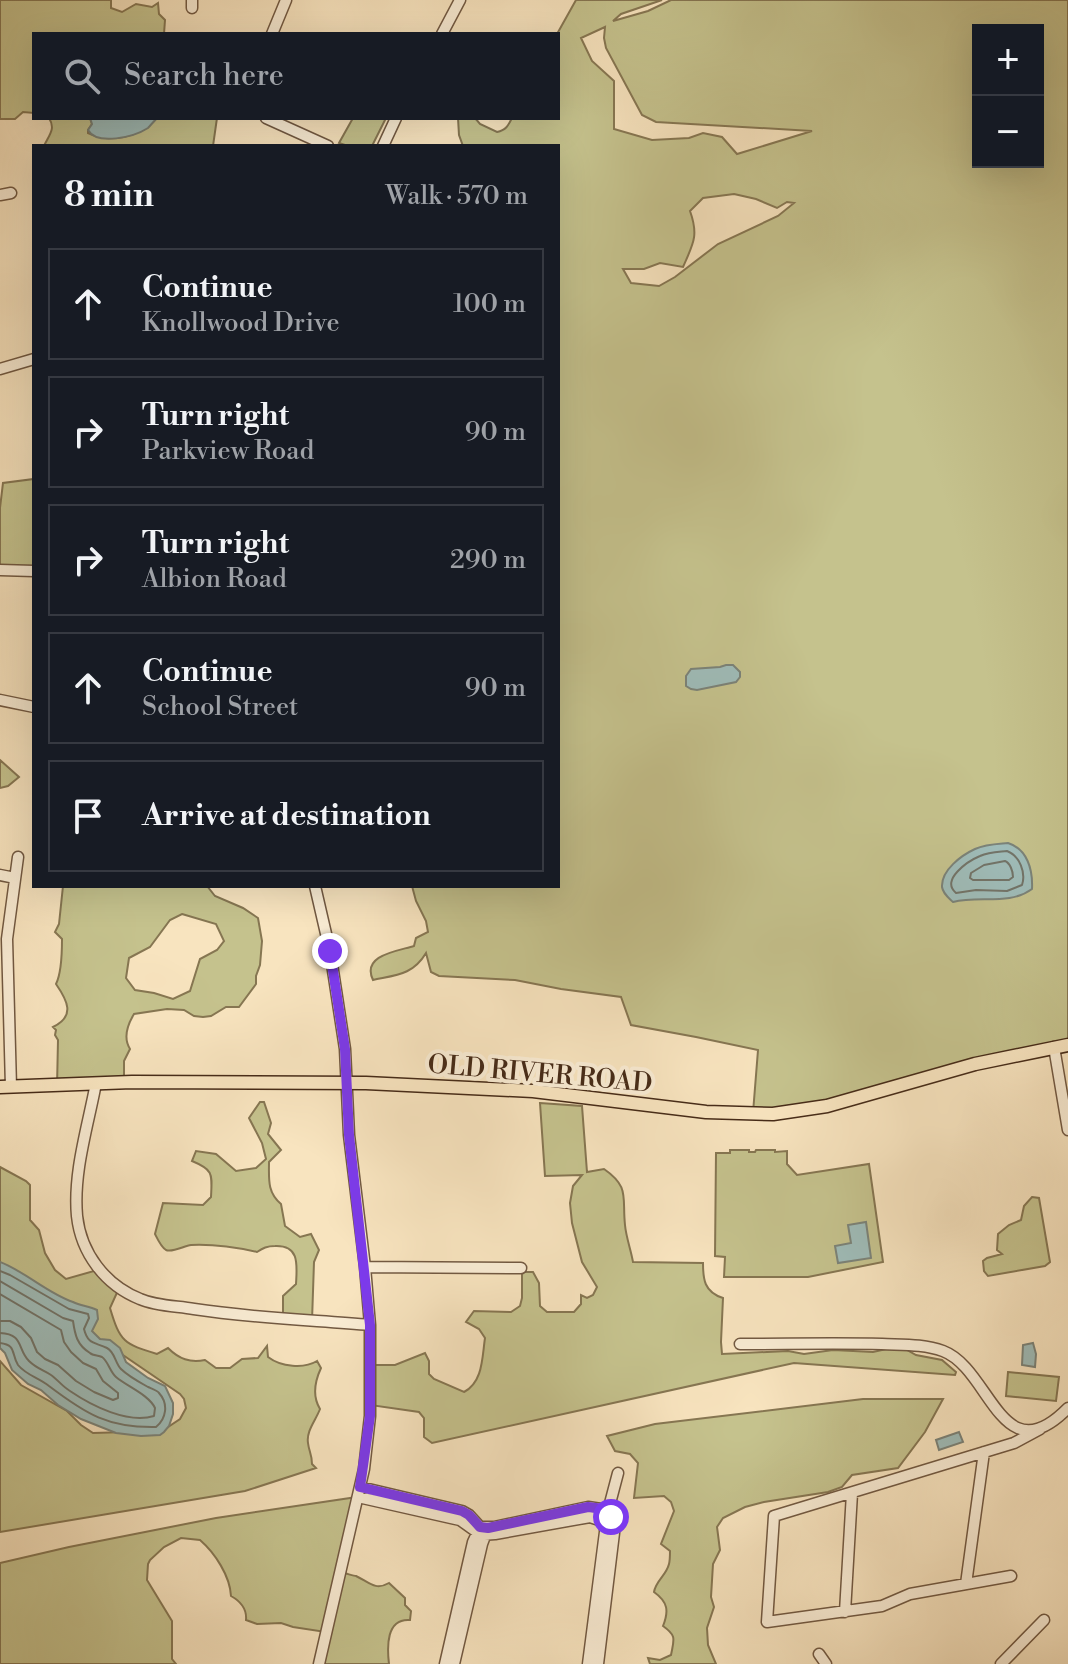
<!DOCTYPE html>
<html lang="en">
<head>
<meta charset="utf-8">
<style>
	:root { --surface:#171b24; --page:#20242c; --text:#f1f3f6; --muted:#9ea1a6; --line:#363941 }
	body { margin:0; font-family:"Libre Bodoni",serif; background:var(--page); color:var(--text) }
	.controls { position:absolute; right:24px; top:24px; display:grid; overflow:hidden; border-radius:0px; box-shadow:0 8px 32px #0002 }
	.controls button { width:72px; height:72px; display:grid; place-items:center; padding:0; border:0; border-bottom:2px solid var(--line); background:var(--surface); color:var(--text); font:40px sans-serif }
	.stop { position:absolute; width:24px; height:24px; margin:-18px; border:6px solid #7c3aed; border-radius:50%; background:#fff }
	.stop.end { background:#7c3aed; border-color:#fff; box-shadow:0 2px 8px #0008 }
	.list { margin:0; padding:0; list-style:none }
	h2 { display:flex; justify-content:space-between; align-items:center; height:104px; margin:0; padding:0 32px; font-size:34px }
	h2 small { font-size:26px; font-weight:400; color:var(--muted) }
	.list li { display:grid; grid-template-columns:52px 1fr auto; gap:24px; align-items:center; box-sizing:border-box; height:112px; margin:0 16px 16px; padding:0 16px; border:2px solid var(--line); border-radius:0px }
	.list b { display:block; font-size:30px; white-space:nowrap }
	.list p { margin:0; font-size:26px; white-space:nowrap; color:var(--muted) }
	.list em { font-size:26px; font-style:normal; color:var(--muted) }
	.icon { flex:none; width:44px; height:44px; fill:none; stroke:currentColor; stroke-width:2; stroke-linecap:round; stroke-linejoin:round }
	.map { position:relative; flex:none; width:1068px; height:1664px; overflow:hidden }
	.search { position:absolute; background:var(--surface); box-shadow:0 8px 32px #0002; left:32px; top:32px; width:528px; height:88px; display:flex; align-items:center; gap:20px; box-sizing:border-box; padding:0 28px; border-radius:0px; color:var(--muted); font-size:30px }
	.panel { position:absolute; background:var(--surface); box-shadow:0 8px 32px #0002; left:32px; top:144px; width:528px; height:744px; border-radius:0px }
	.map>svg:first-child { display:block }
	.green { fill:#c5c28d; stroke:#867652; stroke-width:2; fill-rule:evenodd }
	.water { fill:#9fbdba; stroke:#7b8379; stroke-width:2 }
	.lines { fill:none; stroke-linecap:round; stroke-linejoin:round }
	.shore { stroke:#727469; stroke-width:2 }
	.minor-casing { stroke:#725942; stroke-width:13 }
	.major-casing { stroke:#462b18; stroke-width:15 }
	.minor { stroke:#faedd5; stroke-width:10 }
	.major { stroke:#f8e4bf; stroke-width:12 }
	.route { stroke:#7c3aed; stroke-width:10 }
	.labels { text-anchor:middle; dominant-baseline:central; stroke-width:8; stroke-linejoin:round; paint-order:stroke }
	.street-label { font-size:26px; fill:#462b18; stroke:#faedd5 }
</style>
</head>
<body>
<div class="map">
<svg width="1068" height="1664" viewBox="0 0 1068 1664">
	<rect width="100%" height="100%" fill="#f8e4bf"/>
	<filter id="stains"><feTurbulence type="fractalNoise" baseFrequency=".0025" numOctaves="4"/><feColorMatrix values="0 0 0 0 .2 0 0 0 0 .09 0 0 0 0 .02 0 0 0 .5 -.17"/></filter>
	<radialGradient id="worn" r=".72"><stop offset=".6" stop-color="#630" stop-opacity="0"/><stop offset="1" stop-color="#630" stop-opacity=".3"/></radialGradient>
	<path class="green" d="M0 0H111V8L122 12 136 4 152 7 158 3 159 14 165 20 164 34H34V113L23 112 15 119H0Z
		M576 0H662L621 14 613 21 648 11 671 0H1068V1045L871 1094 753 1113 758 1050 696 1037 631 1025 621 997 561 989 515 980 439 976 431 972 426 953C413 975 396 975 373 980 361 955 398 951 414 946L416 938 428 932 426 921 416 901 412 886H558V146H463L459 135 458 118H475L480 124 497 132C506 130 508 126 512 118H558L557 34ZM605 27 604 38 606 48 642 115 656 122 812 131 737 154 722 137 703 133 689 138 652 140 614 129V81L592 61 581 38ZM978 30H1038V162H978ZM734 194 756 199 777 208 787 202 794 203 778 216 718 244 675 277 659 286 631 283 623 269H644L660 263 683 267C693 244 699 236 690 211L703 198Z
		M49 118H90L92 124 88 130V133C111 144 140 137 157 118H217L213 146H44C49 135 56 129 49 118Z
		M353 118H386L372 146H348L339 143Z
		M34 479V571L0 570V508L3 483Z
		M0 760 19 777 8 786 0 788Z
		M63 886H207L215 896 243 908 258 918 262 941 260 965 256 976V984L239 1007H226L211 1016 203 1017 194 1016 184 1010 167 1009 134 1014C128 1024 123 1038 130 1049L124 1061V1082L57 1087 58 1040 55 1035 56 1030 53 1027C76 1016 67 1000 56 984 62 972 62 952 62 939L55 932 59 924ZM182 914 216 924 224 941 217 950 200 959 190 991 173 999 154 993 135 990 126 978 129 958 150 947 170 920Z
		M260 1102H264L271 1123 268 1134 281 1150 269 1162C269 1179 267 1192 281 1204L285 1226 300 1237 311 1234 319 1250 314 1262 312 1321 283 1320V1296L296 1284C297 1265 300 1245 275 1246 267 1246 263 1248 257 1252 235 1247 214 1244 191 1245 184 1246 172 1253 166 1250 161 1247 157 1238 155 1234L163 1203 203 1205 211 1197C212 1174 214 1170 192 1161L196 1151 216 1154 236 1171 256 1168 266 1159 262 1143 249 1118Z
		M540 1103 582 1106 587 1172 604 1169C630 1187 622 1197 625 1225 626 1237 631 1250 633 1262L703 1263C703 1279 704 1292 723 1298L721 1342 722 1354 788 1351 804 1354 833 1350 873 1352 900 1346 916 1355 942 1360 956 1372 955 1375 794 1363 432 1443 424 1437V1418L419 1412 370 1405 371 1365H395L425 1353 429 1361V1374L434 1379 464 1392C483 1382 482 1358 485 1338L479 1329 466 1322 474 1311 511 1312 520 1306 522 1298V1272H533L539 1283 540 1306 547 1312H574L581 1304V1295L587 1298 593 1295 597 1287 582 1262 572 1223 570 1203 573 1186 582 1175 545 1176Z
		M730 1150H749V1152H755L756 1150H775V1152L787 1151V1164L797 1175 869 1164 883 1262 808 1277H724L725 1257 715 1256 716 1153H730Z
		M0 1167 26 1181 30 1185V1220L39 1230 45 1253 55 1270 66 1279 101 1269 120 1286 110 1308C120 1342 124 1344 157 1354L168 1348C179 1359 190 1363 205 1360L216 1368H230L242 1359 258 1358 267 1346 268 1357C281 1367 304 1369 317 1361L321 1368C315 1381 312 1396 320 1409 316 1420 306 1431 308 1443 309 1452 312 1454 312 1464L316 1468 245 1491 0 1532V1361L21 1385 67 1411 81 1425 93 1433 162 1431 180 1419 186 1408 184 1399 180 1394 98 1338 0 1266Z
		M1032 1197 1039 1198 1050 1262 1045 1266 988 1276 984 1271 983 1261 987 1258 1002 1254 997 1250 998 1234 1009 1225 1021 1220 1024 1206Z
		M1008 1372 1059 1377 1056 1401 1006 1396Z
		M863 1399H943L925 1432 898 1468 852 1475 842 1487 828 1492 764 1502 745 1507 723 1518 717 1527 720 1550 713 1564 711 1597 714 1607 707 1628 708 1645 716 1664H650L648 1658 660 1660 671 1655C674 1639 677 1636 663 1626 669 1611 668 1602 654 1592 656 1580 666 1576 669 1564 670 1560 670 1556 670 1551L661 1544 674 1511 671 1502 664 1496 634 1498 638 1463 630 1454 615 1451 607 1436 655 1424Z
		M357 1497 342 1572C343 1573 355 1576 356 1576 369 1582 375 1591 389 1583L405 1598V1605L411 1611 410 1620C386 1618 387 1647 389 1664H319L326 1632 293 1627 281 1623 257 1624 246 1620C247 1609 240 1601 231 1596 230 1576 215 1553 200 1540L181 1538 164 1547 150 1560 148 1564 147 1580 172 1621V1659L176 1664H0V1563L69 1547 216 1518Z"/>
	<path class="water" d="M90 118H157C155 120 150 126 148 128 134 137 97 146 88 130L92 124Z
		M726 665H733L740 672V677L736 682 697 690 691 689 686 686V676L691 669 720 667Z
		M1008 843C1027 849 1033 869 1032 889 1009 906 979 895 953 902 949 898 943 894 942 887 941 870 962 855 975 849 986 844 997 844 1008 843Z
		M866 1222 871 1258 838 1263 835 1246 851 1243 848 1225Z
		M0 1262C26 1272 47 1293 73 1302 81 1306 89 1306 97 1310L98 1319 92 1331 100 1339 110 1340 120 1348 126 1362 148 1378 165 1386 173 1403V1414L169 1426 164 1432 160 1435 141 1436 116 1433 81 1419 58 1405 41 1390 28 1384 12 1370 5 1353 0 1348Z
		M1033 1343 1036 1354 1035 1367 1022 1365 1023 1345Z
		M959 1432 963 1442 939 1450 936 1440Z"/>
	<g class="lines">
		<path class="shore" d="M1007 851C1020 856 1026 873 1022 885L1007 891 976 890 956 893C940 880 968 861 980 856 989 852 998 852 1007 851Z
			M1005 861C1010 863 1013 871 1013 877L1009 880H973L970 878 971 873 984 865Z
			M0 1271 10 1275 69 1309 88 1314 89 1318 84 1329C88 1345 95 1342 107 1348 115 1352 115 1363 121 1369 128 1376 139 1382 148 1387 150 1388 158 1391 159 1393 169 1404 166 1419 156 1427 108 1428 86 1414 49 1386 39 1378 26 1375 18 1365 11 1354 17 1345 0 1343
			M0 1281 63 1318 73 1321C75 1335 77 1345 90 1353 93 1356 98 1355 102 1357 108 1361 110 1372 116 1377 128 1387 149 1395 155 1408L154 1416C128 1424 92 1406 70 1391 63 1387 58 1380 51 1375 43 1370 36 1368 29 1361 17 1349 24 1334 0 1333
			M0 1294 61 1330 64 1342 71 1352 83 1363 96 1369 103 1381 118 1393V1398L113 1400 94 1392 76 1381 58 1365 45 1359 37 1352 31 1338 21 1327 10 1321H0"/>
		<g class="minor-casing">
			<path id="minor" d="M192 8V0
				M272 34 286 0
				M442 34 460 0
				M266 118 328 146
				M383 146 396 118
				M0 195 11 193
				M0 369 34 359
				M0 570 34 571
				M0 700 34 707
				M0 875 15 878
				M315 886 330 951 345 1049 349 1135 365 1267 370 1325V1416L364 1469 319 1664
				M1054 1047 1068 1130
				M96 1083C88 1126 73 1172 77 1216 81 1253 105 1285 140 1299 156 1306 176 1306 194 1309 252 1318 311 1320 370 1325
				M11 1087 7 939 18 857
				M365 1267 521 1268
				M740 1344C787 1344 835 1343 882 1344 902 1345 924 1344 943 1351 991 1369 1001 1476 1068 1408
				M360 1487 462 1511 469 1515 480 1527
				M358 1497 460 1520 481 1535 495 1534 590 1517 602 1521 605 1526V1532L588 1664
				M608 1511 618 1473
				M482 1527H494L588 1507 601 1509 608 1511
				M1011 1576 910 1594 882 1606 767 1622 774 1516 1014 1443 1040 1429
				M966 1584 984 1452
				M845 1612 852 1493
				M819 1654 826 1664
				M445 1664 473 1542 480 1527
				M454 1664 482 1544 488 1528
				M598 1664 614 1533V1523L608 1511
				M1001 1664 1044 1620"/>
		</g>
		<g class="major-casing">
			<path id="major" d="M0 1087 132 1082 366 1083 533 1091 706 1112 773 1114 827 1106 975 1064 1068 1045"/>
		</g>
		<use href="#minor" class="minor"/>
		<use href="#major" class="major"/>
	</g>
	<g class="lines">
		<path class="route" d="M330 951 345 1049 349 1135 370 1325V1416L360 1487 462 1511 469 1515 480 1527 488 1528 588 1507C597 1508 605 1508 611 1517"/>
	</g>
	<g class="labels">
		<g class="street-label">
			<text transform="translate(540 1074) rotate(5)">OLD RIVER ROAD</text>
		</g>
	</g>
	<rect width="100%" height="100%" filter="url(#stains)"/>
	<rect width="100%" height="100%" fill="url(#worn)"/>
</svg>
<div class="controls">
<button>+</button>
<button>−</button>
</div>
<div class="stop" style="left:611px;top:1517px"></div>
<div class="stop end" style="left:330px;top:951px"></div>
<div class="search"><svg class="icon" aria-label="search" viewBox="0 0 24 24"><circle cx="10" cy="10" r="6"/><path d="M15 15l6 6"/></svg>Search here</div>
<section class="panel">
<h2>8 min<small>Walk · 570 m</small></h2>
<ul class="list">
<li><svg class="icon" aria-label="ahead" viewBox="0 0 24 24"><path d="M12 20V5M6 11l6-6 6 6"/></svg><div><b>Continue</b><p>Knollwood Drive</p></div><em>100 m</em></li>
<li><svg class="icon" aria-label="right" viewBox="0 0 24 24"><path d="M7 20v-9h11M14 6l5 5-5 5"/></svg><div><b>Turn right</b><p>Parkview Road</p></div><em>90 m</em></li>
<li><svg class="icon" aria-label="right" viewBox="0 0 24 24"><path d="M7 20v-9h11M14 6l5 5-5 5"/></svg><div><b>Turn right</b><p>Albion Road</p></div><em>290 m</em></li>
<li><svg class="icon" aria-label="ahead" viewBox="0 0 24 24"><path d="M12 20V5M6 11l6-6 6 6"/></svg><div><b>Continue</b><p>School Street</p></div><em>90 m</em></li>
<li><svg class="icon" aria-label="arrive" viewBox="0 0 24 24"><path d="M6 21V4h12l-3 4 3 4H6"/></svg><div><b>Arrive at destination</b></div></li>
</ul>
</section>
</div>
</body>
</html>
